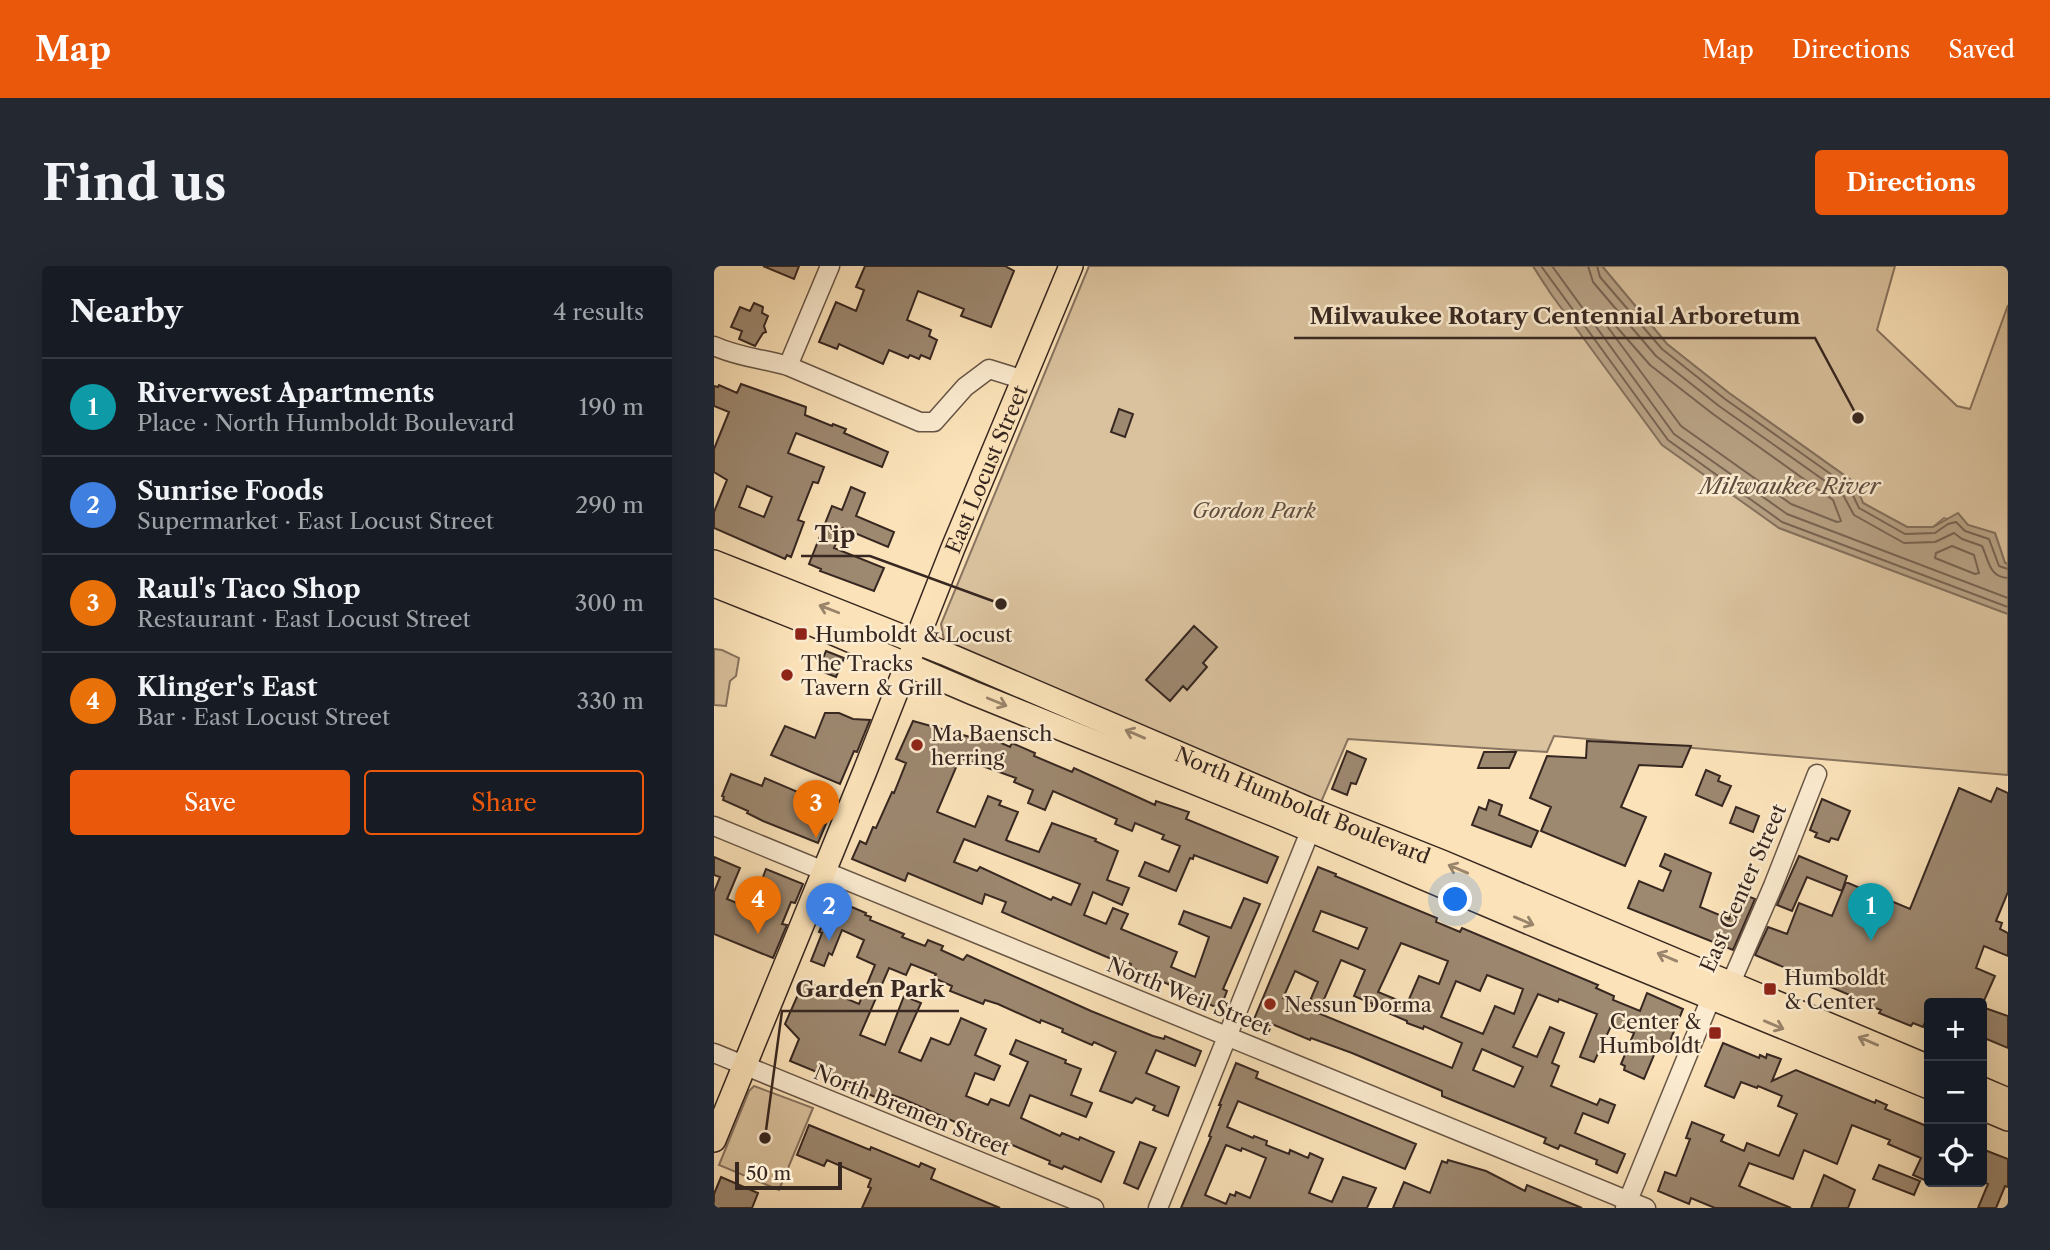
<!DOCTYPE html>
<html lang="en">
<head>
<meta charset="utf-8">
<style>
	:root { --surface:#171b24; --page:#242831; --text:#f1f3f6; --muted:#9ea1a6; --line:#363941; --accent:#ea580c }
	body { margin:0; font-family:"Libre Caslon Text",serif; background:var(--page); color:var(--text) }
	.controls { position:absolute; right:21px; bottom:21px; display:grid; overflow:hidden; border-radius:7px; box-shadow:0 7px 28px #0002 }
	.controls button { width:63px; height:63px; display:grid; place-items:center; padding:0; border:0; border-bottom:2px solid var(--line); background:var(--surface); color:var(--text); font:35px sans-serif }
	.scale { position:absolute; left:21px; bottom:18px; width:107px; box-sizing:border-box; padding-left:7px; border:4px solid #372721; border-top:0; font-size:19px; line-height:24px; white-space:nowrap; color:#372721; -webkit-text-stroke:5px #fcecd1; paint-order:stroke }
	.you { position:absolute; left:742px; top:634px; width:24px; height:24px; margin:-18px; border:5px solid #fff; border-radius:50%; background:#1a73e8; box-shadow:0 0 0 10px #1a73e833 }
	.badge { display:grid; place-items:center; width:46px; height:46px; border-radius:50%; background:var(--accent); color:#fff; font-size:23px; font-weight:700 }
	.pin { position:absolute; translate:-50% -58px; filter:drop-shadow(0 2px 4px #0008) }
	.pin::after { content:''; position:absolute; top:37px; width:24px; height:21px; background:inherit; clip-path:polygon(0 0,100% 0,50% 100%) }
	.list { margin:0; padding:0; list-style:none }
	h2 { display:flex; justify-content:space-between; align-items:center; height:91px; margin:0; padding:0 28px; font-size:30px }
	h2 small { font-size:23px; font-weight:400; color:var(--muted) }
	.list li { display:grid; grid-template-columns:46px 1fr auto; gap:21px; align-items:center; box-sizing:border-box; height:98px; padding:0 28px; border-top:2px solid var(--line) }
	.list b { display:block; font-size:26px; white-space:nowrap }
	.list p { margin:0; font-size:23px; white-space:nowrap; color:var(--muted) }
	.list em { font-size:23px; font-style:normal; color:var(--muted) }
	.actions { display:flex; gap:14px; padding:21px 28px }
	.actions a { flex:1; padding:16px 0; border:2px solid var(--accent); border-radius:7px; text-align:center; font-size:24px; color:var(--accent) }
	.actions .main { background:var(--accent); color:#fff }
	.icon { flex:none; width:38px; height:38px; fill:none; stroke:currentColor; stroke-width:2; stroke-linecap:round; stroke-linejoin:round }
	.map { position:relative; flex:none; width:1294px; height:942px; overflow:hidden; border-radius:7px }
	header { display:flex; align-items:center; gap:42px; box-sizing:border-box; height:98px; padding:0 35px; background:var(--accent); color:#fff }
	header strong { font-size:33px }
	nav { display:flex; gap:38px; margin-inline-start:auto; font-size:24px }
	.intro { display:flex; align-items:center; justify-content:space-between; box-sizing:border-box; height:168px; padding:0 42px }
	h1 { margin:0; font-size:49px }
	.button { padding:18px 32px; border-radius:7px; background:var(--accent); color:#fff; font-size:24px; font-weight:700 }
	main { display:flex; gap:42px; padding:0 42px }
	aside { flex:1; background:var(--surface); border-radius:7px; box-shadow:0 7px 28px #0002 }
	.map>svg:first-child { display:block }
	.green { fill:#dac29e; stroke:#887460; stroke-width:2 }
	.water { fill:#b8a285; stroke:#84715d; stroke-width:2 }
	.lines { fill:none; stroke-linecap:round; stroke-linejoin:round }
	.shore { stroke:#786453; stroke-width:2 }
	.building { fill:#9d8870; stroke:#372721; stroke-width:2; fill-rule:evenodd }
	.minor-casing { stroke:#685647; stroke-width:21 }
	.major-casing { stroke:#372721; stroke-width:26 }
	.minor { stroke:#fcecd1; stroke-width:18 }
	.major { stroke:#fbe2b8; stroke-width:23 }
	.oneway { stroke:#99846c }
	.poi-dot { fill:#8f2418; stroke:#fcecd1; stroke-width:2.5 }
	.labels { text-anchor:middle; dominant-baseline:central; stroke-width:5; stroke-linejoin:round; paint-order:stroke }
	.street-label { font-size:21px; fill:#372721; stroke:#fcecd1 }
	.park-label { font-size:21px; font-style:italic; fill:#604e40; stroke:#fcecd1 }
	.poi-label { font-size:21px; fill:#372721; stroke:#fcecd1; text-anchor:start }
	.water-label { font-size:23px; font-style:italic; fill:#5e4c3f; stroke:#fcecd1 }
	.leader { fill:none; stroke:#372721; stroke-width:2.5 }
	.callout-dot { fill:#372721; stroke:#fcecd1; stroke-width:2.5 }
	.callout-label { font-size:23px; text-anchor:middle; font-weight:bold; fill:#372721; stroke:#fcecd1; stroke-width:5; stroke-linejoin:round; paint-order:stroke }
</style>
</head>
<body>
<header>
<strong>Map</strong>
<nav><a>Map</a><a>Directions</a><a>Saved</a></nav>
</header>
<div class="intro"><h1>Find us</h1><a class="button">Directions</a></div>
<main>
<aside>
<h2>Nearby<small>4 results</small></h2>
<ul class="list">
<li><span class="badge" style="background:#0f9aa8">1</span><div><b>Riverwest Apartments</b><p>Place · North Humboldt Boulevard</p></div><em>190 m</em></li>
<li><span class="badge" style="background:#3f7fe0">2</span><div><b>Sunrise Foods</b><p>Supermarket · East Locust Street</p></div><em>290 m</em></li>
<li><span class="badge" style="background:#e8710a">3</span><div><b>Raul's Taco Shop</b><p>Restaurant · East Locust Street</p></div><em>300 m</em></li>
<li><span class="badge" style="background:#e8710a">4</span><div><b>Klinger's East</b><p>Bar · East Locust Street</p></div><em>330 m</em></li>
</ul>
<div class="actions"><a class="main">Save</a><a>Share</a></div>
</aside>
<div class="map">
<svg width="1294" height="942" viewBox="0 0 1294 942">
	<rect width="100%" height="100%" fill="#fbe2b8"/>
	<filter id="stains"><feTurbulence type="fractalNoise" baseFrequency=".00286" numOctaves="4"/><feColorMatrix values="0 0 0 0 .2 0 0 0 0 .09 0 0 0 0 .02 0 0 0 .5 -.17"/></filter>
	<radialGradient id="worn" r=".72"><stop offset=".6" stop-color="#630" stop-opacity="0"/><stop offset="1" stop-color="#630" stop-opacity=".3"/></radialGradient>
	<path class="green" d="M375 0H819L831 19 1065 262 1294 348V509L840 470 833 486 634 473 605 541 235 381 230 374 227 358Z
		M888 0H1181L1163 64 1243 140 1256 143 1294 39V298L1291 297 1281 267 1230 252 1219 261H1193L1149 237 1141 217 1015 127 953 78Z
		M0 383 8 384 25 392 22 410 16 415 12 440 0 439Z
		M40 820 99 842 65 924 5 899 35 825Z"/>
	<path class="water" d="M819 0H888L953 78 1015 127 1141 217 1149 237 1193 261H1219L1244 247 1254 259 1281 267 1291 297 1294 298V348L1065 262 948 179 837 28Z"/>
	<g class="lines">
		<path class="shore" d="M827 0 954 174 1068 256 1294 341
			M838 0 960 168 1073 248 1294 332
			M874 0 879 16 942 90 1005 140 1128 227 1140 249 1190 277 1221 276 1240 267 1248 273 1268 280C1275 295 1275 311 1294 312
			M883 0 886 11 948 83 1011 133 1135 221 1145 242 1191 268 1221 267 1234 258 1242 256 1251 265 1275 273 1285 300 1294 303
			M893 50 936 99 999 148 1119 234 1127 255 1123 256 1077 238 967 160 890 56V52Z
			M1238 280 1260 289 1265 307 1261 308 1221 292 1222 287Z"/>
	</g>
	<path class="building" d="M49 0H85L80 13Z
		M151 0H291L300 5 277 61 247 50 250 43 204 25 193 54 217 64 215 70 223 74 216 93 207 89 205 93 196 89 194 92 175 84 169 98 125 78 123 83 105 76 122 36 142 45 150 24 142 21Z
		M40 37 49 41 48 47 54 50 50 60 52 66 49 67 41 80 25 73 28 65 17 61 26 41 36 45Z
		M27 118 92 141 91 149 118 160 119 158 132 163 130 167 174 186 168 201 82 167 74 187 110 201 104 217 99 216 84 254 90 256 77 291 73 289 71 293 0 262V246L13 214 0 206V183L15 146 0 140V120L4 121 5 119 23 127ZM33 220 58 231 50 251 25 241Z
		M405 143 419 148 411 171 397 166Z
		M137 221 151 227 142 250 180 266 174 281 129 262 120 282 170 302 160 325 106 305 107 303 95 298 118 240 128 244Z
		M480 360 503 381 489 397 493 401 473 424 469 420 456 435 432 414Z
		M112 385 130 392 122 411 104 404Z
		M111 447H125L139 453 156 454 143 486 140 485 126 518 57 489 71 460 101 472Z
		M199 455 274 476 276 472 296 481 298 477 321 487 320 490 358 506 360 502 441 539 442 535 475 546 472 553 564 591 553 617 480 589 479 593 476 592 462 625 425 610 431 596 455 606 466 580 448 573 450 569 421 557 418 565 401 558 403 553 339 525 331 544 314 537 319 524 300 516 302 512 246 492 223 546 261 561 274 530 287 535 285 539 304 546 292 574 294 575 325 586 338 557 382 573 381 575 404 585 393 614 415 622 408 639 379 626 370 649 392 658 399 642 414 648 407 663 463 686 457 701 481 711 495 671 465 658 470 645 517 662 530 632 546 638 509 723 513 725 506 743 464 725 465 723 416 701 417 698 397 689 395 692 288 646 292 636 271 628 268 638 194 607 191 615 138 593 146 575 152 578 159 561 162 562 178 526 180 527 192 497 182 493ZM250 573 366 618 357 639 339 631 337 634 266 601 263 605 240 596Z
		M873 475 977 480 968 501 925 499 907 541 932 551 911 600 827 565 837 541 816 532 833 490 872 492Z
		M633 485 652 493 642 518 637 517 633 529 618 523Z
		M770 486H802L795 502H764Z
		M992 504 1006 510 1004 515 1017 520 1008 540 982 529Z
		M17 508 48 520 51 512 119 541 104 577 49 555 33 547 34 545 9 534 10 531 8 530Z
		M1245 522 1277 536 1283 522 1294 527V626L1282 655 1288 657 1286 663 1294 667V690L1270 680 1262 702 1281 710 1269 737H1215V747L1209 761 1199 757 1197 760 1165 747 1167 744 1156 740 1157 738 1041 689 1054 661 1073 668 1085 637 1118 650 1132 616 1196 643Z
		M1108 533 1136 545 1124 574 1117 572 1115 576 1101 571 1103 567 1096 564Z
		M775 534 788 539 785 549 824 565 817 581 758 559 765 541 772 544Z
		M1022 541 1045 550 1039 566 1016 557Z
		M951 588 997 607 986 641 1015 653 1026 627 1041 633 1019 684 914 642 925 615 949 625 957 605 946 600Z
		M1085 590 1133 610 1128 625 1093 611 1078 645 1063 639Z
		M0 591 26 602 13 633 37 643 52 603 89 618 81 637 77 636 68 658 73 659 59 692 0 668V626L6 611 0 609Z
		M604 601 622 608 621 610 723 652 722 656 746 666 748 662 884 719 882 722 900 730 899 734 926 745 933 727 969 743 954 780 945 777 930 813 910 804 911 800 907 798 920 767 898 758 880 796 866 791 883 748 845 733 844 736 824 728 799 781 823 791 836 761 850 767 838 797 845 800 837 820 883 839 886 833 901 839 894 857 869 847 861 867 911 888 903 907 882 898 883 894 846 879 844 883 830 877 832 872 728 830V825L638 787 597 772 596 774 558 758 555 765 538 758ZM607 645 653 662 644 683 599 665ZM687 677 734 695 725 718 705 710 693 738 664 726ZM627 694 651 704 640 730 659 738 658 740 693 755V757L709 763 710 760 748 777 738 802 604 747ZM581 705 604 716 593 742 569 732ZM773 709 809 723 800 748 781 740 769 768 727 751 742 715 766 725ZM768 783 809 801 800 821 759 804Z
		M121 634 152 647 151 649 157 651 156 654 190 668 188 671 211 680 214 674 229 680 227 684 249 694 253 689 377 745 439 770 450 773 451 770 487 785 481 800 442 784 432 807 465 821 454 850 439 844 441 840 422 832 418 837 386 825 402 786 380 776 378 779 348 766 349 763 327 754 326 757 284 738 271 734 269 738 236 725 238 720 220 712 222 708 197 698 192 709 175 702 146 769 171 779 190 730 207 737 185 786 207 795 217 772 234 779 236 778 247 752 272 763 261 789 286 800 280 814 261 807 252 830 274 839 277 833 295 840 314 796 296 788 302 774 352 794 351 797 367 803 357 829 378 837 372 851 316 829 307 852 346 870 348 867 365 874 366 871 400 886 387 916 350 900 348 903 335 898 336 895 296 878 295 881 262 870 247 862 248 859 187 832 169 826 166 833 134 820 135 817 111 807 110 809 76 795 85 773 71 758 90 715 145 738 161 699 143 691 150 674 128 664 118 689 115 687 110 700 97 695 108 667 105 666 110 655 113 656Z
		M1268 741 1294 750V782L1268 771Z
		M1009 777 1045 792 1046 789 1052 792 1053 788 1067 793 1058 815 1082 804 1161 837 1162 834 1173 839 1171 843 1215 861V916L1199 909 1207 892 1174 878 1176 874 1138 859 1123 898 1090 884 1079 913 1035 897 1025 920 1077 942H1001L977 932 975 938 944 925 951 906 962 910 976 873 972 872 978 856 1010 869 1007 875 1030 885 1033 877 1065 890 1083 848 1064 840 1068 830 1044 820 1043 822 1027 816 1020 832 991 820Z
		M522 797 544 806 542 812 702 878 691 903 524 835 513 861 539 872 540 870 553 875 552 879 575 888 576 884 594 892 596 887 609 893 595 927 618 936 629 911 662 922 653 942H467L497 871 495 870 507 839H505ZM512 879 527 885 528 882 552 892 536 932 522 926 521 930 516 928 512 938 491 929Z
		M95 859 156 884 157 881 205 901 207 897 221 903 217 913 286 942H148L157 922 154 921 157 913 113 894 110 900 83 889Z
		M426 876 442 882 424 923 410 917Z
		M1268 883 1294 893V921L1291 920 1282 942H1264L1274 918 1268 915Z
		M734 894 772 905 811 925 813 919 868 942H679L690 916 716 927 728 895 733 897Z
		M1165 899 1206 915 1200 929 1159 913Z
		M1110 909 1141 924 1134 942H1097Z
		M7 911 44 927 38 942H0V928Z"/>
	<g class="lines">
		<g class="minor-casing">
			<path id="minor" d="M0 80C27 92 47 92 74 100L206 156H220L251 121 275 103 310 114
				M74 100 116 0
				M0 560 932 942
				M0 787 380 942
				M444 942 601 553
				M911 942 997 732 1016 719 1059 620 1103 508"/>
		</g>
		<g class="major-casing">
			<g id="major">
				<path id="s1" d="M0 296 230 387 592 542 728 596 1215 801"/>
				<path d="M0 319 98 358 259 427 561 549 842 668 1215 821"/>
				<path d="M1268 823 1294 834"/>
				<path d="M1268 842 1294 853"/>
				<path id="s2" d="M0 874 151 505 239 282 357 0"/>
			</g>
		</g>
		<use href="#minor" class="minor"/>
		<use href="#major" class="major"/>
	</g>
	<defs><path id="oneway-shaft" d="M-6 0H5M1.5-3L5.5 0L1.5 3" fill="none" stroke-width="1.6" stroke-linecap="round" stroke-linejoin="round" transform="scale(1.75)"/></defs>
	<g class="oneway">
		<use href="#oneway-shaft" transform="translate(115 343) rotate(-159)"/>
		<use href="#oneway-shaft" transform="translate(283 436) rotate(22)"/>
		<use href="#oneway-shaft" transform="translate(421 468) rotate(-157)"/>
		<use href="#oneway-shaft" transform="translate(744 603) rotate(-157)"/>
		<use href="#oneway-shaft" transform="translate(810 655) rotate(23)"/>
		<use href="#oneway-shaft" transform="translate(953 691) rotate(-157)"/>
		<use href="#oneway-shaft" transform="translate(1060 759) rotate(23)"/>
		<use href="#oneway-shaft" transform="translate(1154 775) rotate(-157)"/>
	</g>
	<g class="poi-dot">
		<rect x="80" y="361" width="14" height="14" rx="3.5"/>
		<circle cx="73" cy="409" r="7"/>
		<circle cx="203" cy="479" r="7"/>
		<rect x="1049" y="716" width="14" height="14" rx="3.5"/>
		<circle cx="556" cy="738" r="7"/>
		<rect x="994" y="760" width="14" height="14" rx="3.5"/>
	</g>
	<g class="labels">
		<g class="street-label">
			<text stroke="none"><textPath href="#s2" startOffset="724">East Locust Street</textPath></text>
			<text stroke="none"><textPath href="#s1" startOffset="637">North Humboldt Boulevard</textPath></text>
			<text transform="translate(1029 622) rotate(-66)">East Center Street</text>
			<text transform="translate(475 730) rotate(22)">North Weil Street</text>
			<text transform="translate(198 844) rotate(22)">North Bremen Street</text>
		</g>
		<g class="park-label">
			<text x="540" y="244">Gordon Park</text>
		</g>
		<g class="poi-label">
			<text x="101" y="368">Humboldt &amp; Locust</text>
			<text x="87" y="397">The Tracks<tspan x="87" dy="24">Tavern &amp; Grill</tspan></text>
			<text x="217" y="467">Ma Baensch<tspan x="217" dy="24">herring</tspan></text>
			<text x="1070" y="711">Humboldt<tspan x="1070" dy="24">&amp; Center</tspan></text>
			<text x="570" y="738">Nessun Dorma</text>
			<text x="987" y="755" text-anchor="end">Center &amp;<tspan x="987" dy="24">Humboldt</tspan></text>
		</g>
		<g class="water-label">
			<text x="1076" y="220">Milwaukee River</text>
		</g>
	</g>
	<path class="leader" d="M1144 152L1101 72H580M287 338L156 290H87M51 872L68 745H245"/>
	<g class="callout-dot">
		<circle cx="1144" cy="152" r="7"/>
		<circle cx="287" cy="338" r="7"/>
		<circle cx="51" cy="872" r="7"/>
	</g>
	<g class="callout-label">
		<text x="841" y="58">Milwaukee Rotary Centennial Arboretum</text>
		<text x="121" y="276">Tip</text>
		<text x="156" y="731">Garden Park</text>
	</g>
	<rect width="100%" height="100%" filter="url(#stains)"/>
	<rect width="100%" height="100%" fill="url(#worn)"/>
</svg>
<div class="controls">
<button>+</button>
<button>−</button>
<button><svg class="icon" aria-label="locate" viewBox="0 0 24 24"><circle cx="12" cy="12" r="6"/><path d="M12 2v4M12 18v4M2 12h4M18 12h4"/></svg></button>
</div>
<div class="scale">50 m</div>
<div class="you"></div>
<div class="pin badge" style="left:1157px;top:675px;background:#0f9aa8">1</div>
<div class="pin badge" style="left:115px;top:675px;background:#3f7fe0">2</div>
<div class="pin badge" style="left:102px;top:572px;background:#e8710a">3</div>
<div class="pin badge" style="left:44px;top:668px;background:#e8710a">4</div>
</div>
</main>
</body>
</html>
